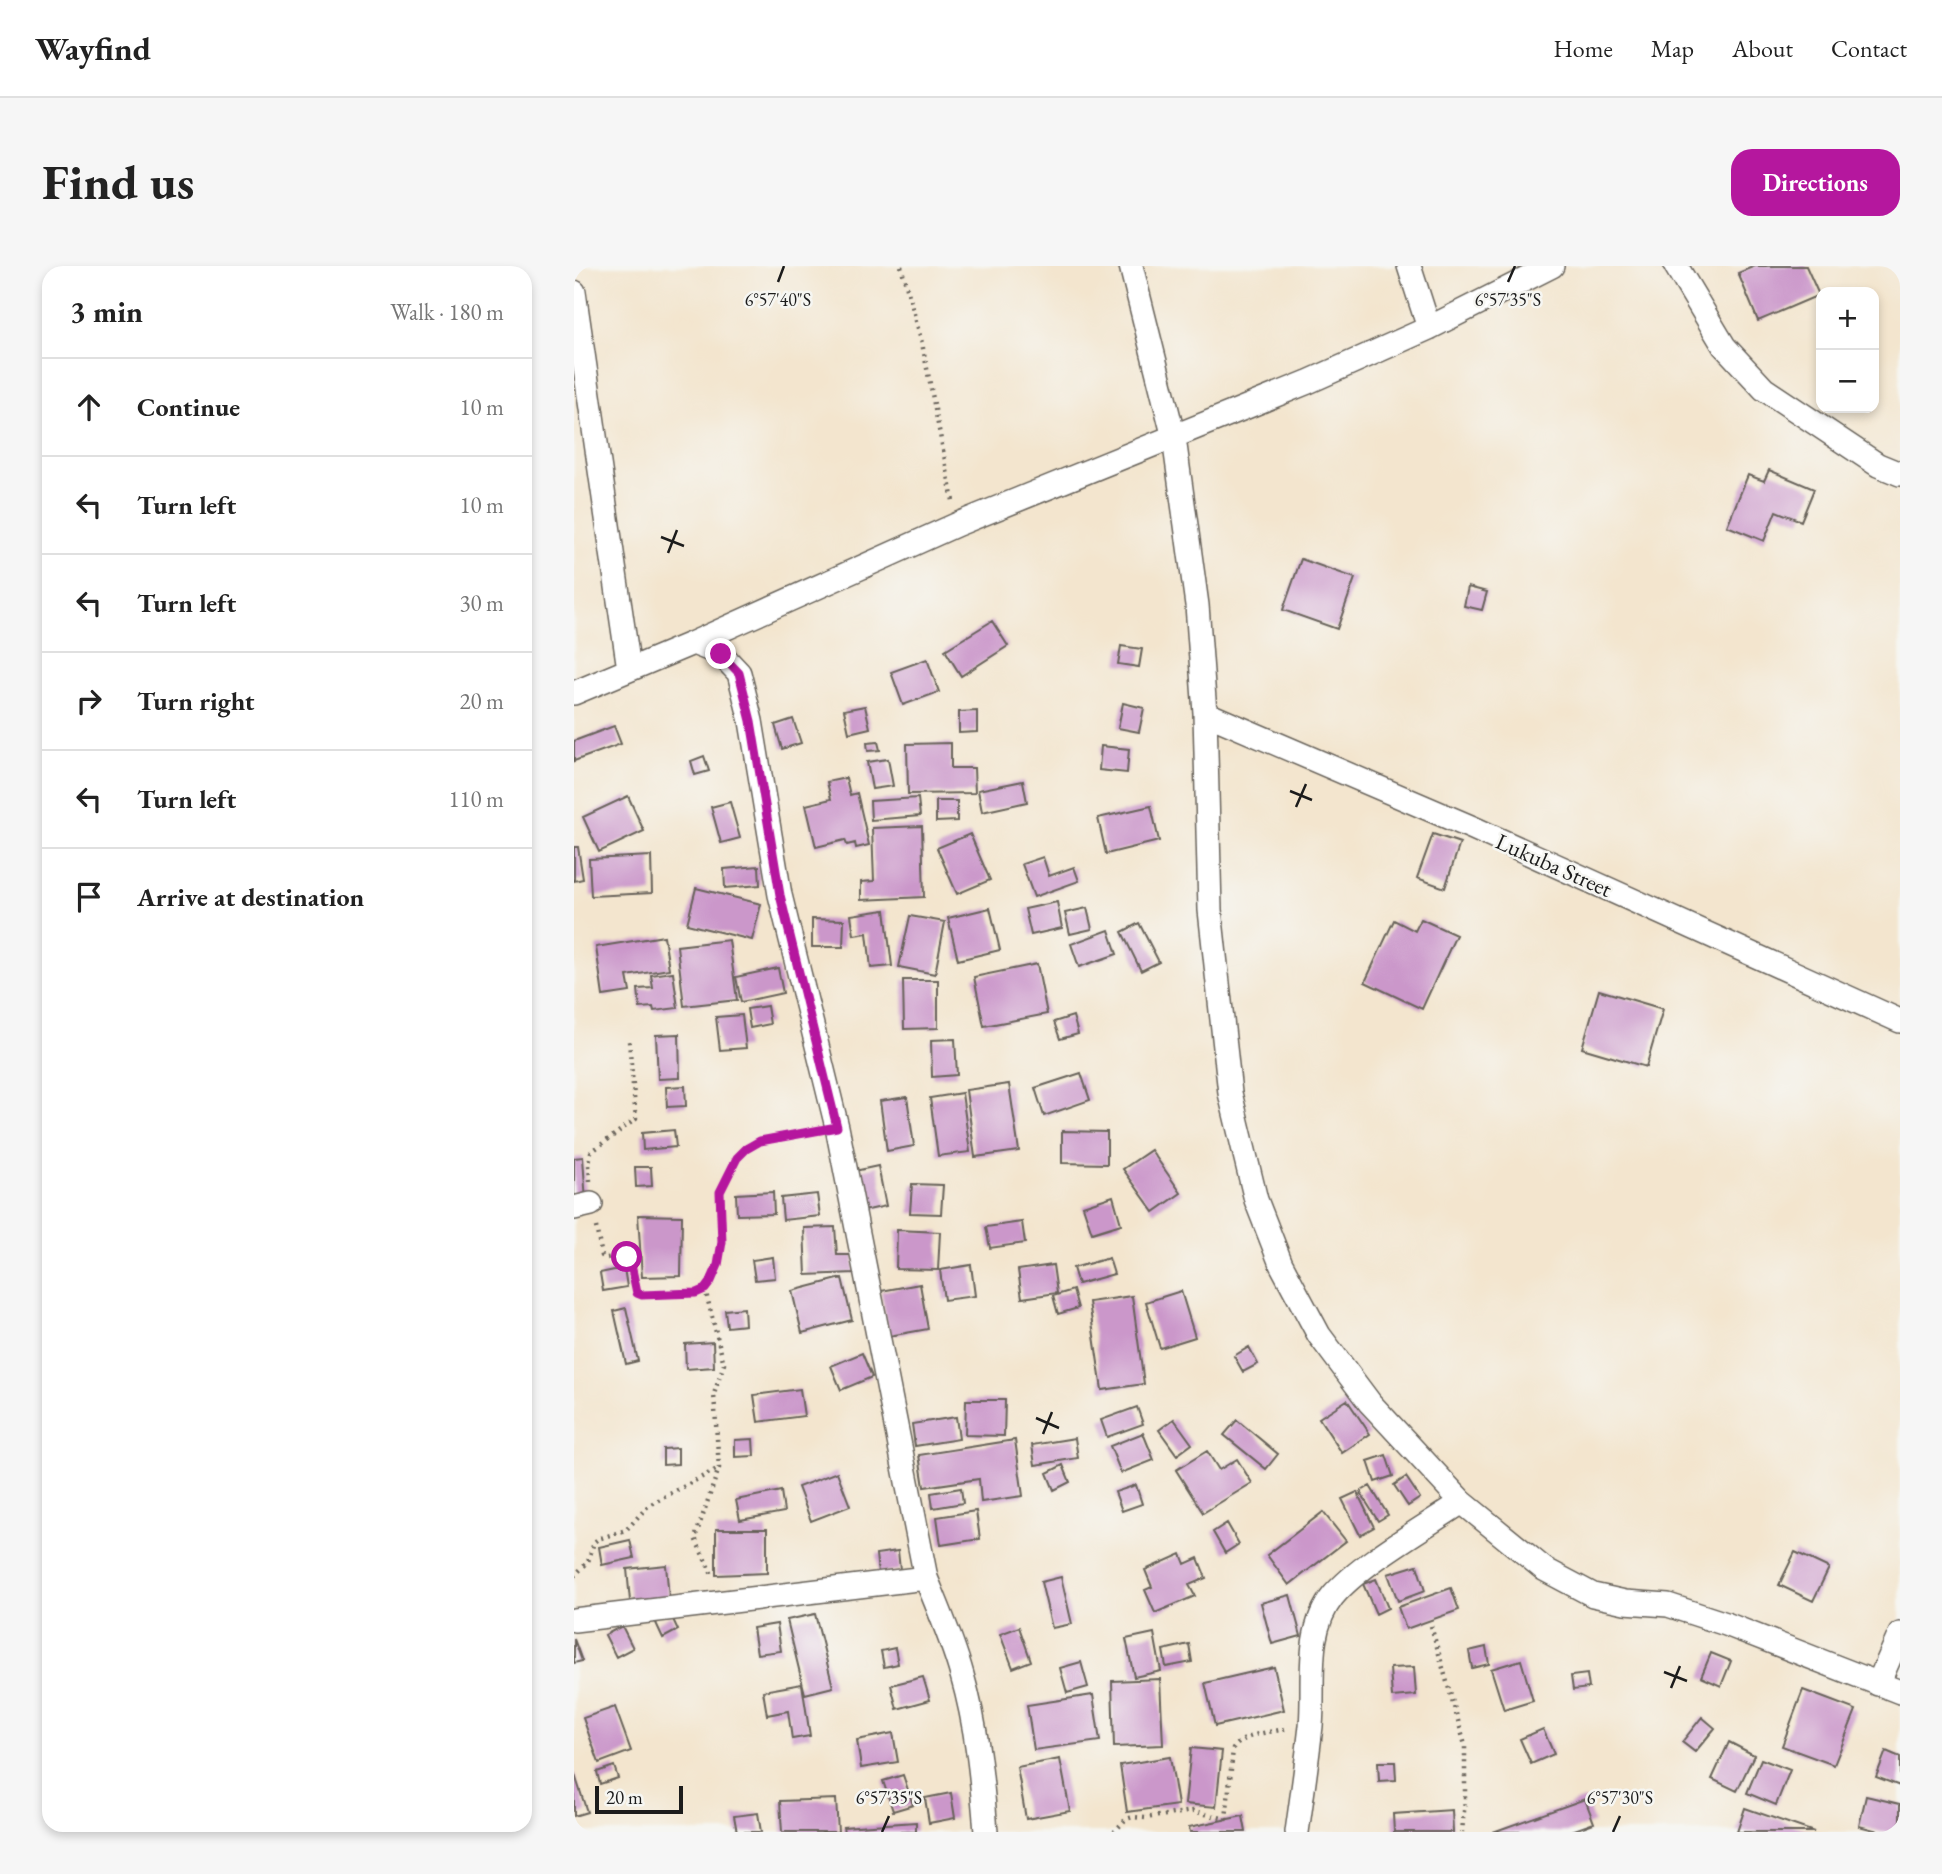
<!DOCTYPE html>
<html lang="en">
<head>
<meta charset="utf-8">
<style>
	:root { --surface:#fff; --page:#f6f6f6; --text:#222; --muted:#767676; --line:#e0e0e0; --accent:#b5179e }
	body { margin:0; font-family:"EB Garamond",serif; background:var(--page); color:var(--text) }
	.controls { position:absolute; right:21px; top:21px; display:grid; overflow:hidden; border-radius:14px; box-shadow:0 4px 10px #0003 }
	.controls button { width:63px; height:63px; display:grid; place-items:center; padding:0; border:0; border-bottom:2px solid var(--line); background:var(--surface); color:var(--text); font:35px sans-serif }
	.scale { position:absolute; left:21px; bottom:18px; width:88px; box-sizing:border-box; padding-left:7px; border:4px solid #1c1c1c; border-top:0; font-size:19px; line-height:24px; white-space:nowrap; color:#1c1c1c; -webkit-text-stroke:5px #f6f6f2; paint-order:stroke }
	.stop { position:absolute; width:21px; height:21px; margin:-16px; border:5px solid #b5179e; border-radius:50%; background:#fff }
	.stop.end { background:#b5179e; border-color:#fff; box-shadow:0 2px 7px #0008 }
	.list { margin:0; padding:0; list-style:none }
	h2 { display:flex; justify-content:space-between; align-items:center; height:91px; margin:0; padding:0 28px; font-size:30px }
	h2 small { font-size:23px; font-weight:400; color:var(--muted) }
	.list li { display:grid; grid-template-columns:46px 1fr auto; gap:21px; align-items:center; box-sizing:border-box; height:98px; padding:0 28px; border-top:2px solid var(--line) }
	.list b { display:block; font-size:26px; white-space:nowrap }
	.list em { font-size:23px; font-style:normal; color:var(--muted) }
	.icon { flex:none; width:38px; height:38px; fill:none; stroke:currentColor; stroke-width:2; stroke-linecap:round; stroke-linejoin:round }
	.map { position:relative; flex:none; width:1326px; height:1566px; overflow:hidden; border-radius:21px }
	header { display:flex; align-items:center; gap:42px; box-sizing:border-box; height:98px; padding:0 35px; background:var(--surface); border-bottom:2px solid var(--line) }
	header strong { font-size:33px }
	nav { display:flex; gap:38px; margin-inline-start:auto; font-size:24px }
	.intro { display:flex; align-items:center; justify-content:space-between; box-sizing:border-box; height:168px; padding:0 42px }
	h1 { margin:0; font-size:49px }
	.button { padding:18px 32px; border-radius:21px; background:var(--accent); color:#fff; font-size:24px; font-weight:700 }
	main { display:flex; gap:42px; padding:0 42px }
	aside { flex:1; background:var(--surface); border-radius:21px; box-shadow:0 4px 10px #0003 }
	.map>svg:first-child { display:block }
	.building { fill:#cb97ca }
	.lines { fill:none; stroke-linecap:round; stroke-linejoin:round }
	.minor-casing { stroke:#67625a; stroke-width:26 }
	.path { stroke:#67625a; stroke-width:4.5; stroke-dasharray:2 5; stroke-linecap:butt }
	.minor { stroke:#fff; stroke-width:23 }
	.route { stroke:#b5179e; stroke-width:9 }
	.ticks { fill:none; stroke:#1c1c1c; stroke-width:2.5 }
	.labels { text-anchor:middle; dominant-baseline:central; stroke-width:5; stroke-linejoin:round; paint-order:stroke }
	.street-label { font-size:23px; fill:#1c1c1c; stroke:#f6f6f2 }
	.ticks-label { font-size:18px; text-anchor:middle; fill:#1c1c1c; stroke:#f6f6f2; stroke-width:5; stroke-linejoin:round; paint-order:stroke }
</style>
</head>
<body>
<header>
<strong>Wayfind</strong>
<nav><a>Home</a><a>Map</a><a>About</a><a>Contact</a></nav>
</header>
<div class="intro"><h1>Find us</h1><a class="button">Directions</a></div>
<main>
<aside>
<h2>3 min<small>Walk · 180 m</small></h2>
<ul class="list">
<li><svg class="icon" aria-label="ahead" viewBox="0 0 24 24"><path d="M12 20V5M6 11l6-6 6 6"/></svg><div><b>Continue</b></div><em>10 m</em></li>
<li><svg class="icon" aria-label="left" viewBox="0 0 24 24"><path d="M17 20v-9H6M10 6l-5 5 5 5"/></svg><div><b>Turn left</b></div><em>10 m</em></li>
<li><svg class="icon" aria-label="left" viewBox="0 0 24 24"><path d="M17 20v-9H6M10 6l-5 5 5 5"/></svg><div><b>Turn left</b></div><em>30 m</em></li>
<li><svg class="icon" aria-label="right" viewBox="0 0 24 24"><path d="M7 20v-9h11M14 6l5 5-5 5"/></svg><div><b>Turn right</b></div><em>20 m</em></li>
<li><svg class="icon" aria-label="left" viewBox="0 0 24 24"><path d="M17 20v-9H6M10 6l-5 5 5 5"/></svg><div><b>Turn left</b></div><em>110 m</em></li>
<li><svg class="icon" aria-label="arrive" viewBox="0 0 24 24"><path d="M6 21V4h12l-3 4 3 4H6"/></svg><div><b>Arrive at destination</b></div></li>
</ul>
</aside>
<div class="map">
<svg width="1326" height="1566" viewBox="0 0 1326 1566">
	<rect width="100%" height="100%" fill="#f6f6f2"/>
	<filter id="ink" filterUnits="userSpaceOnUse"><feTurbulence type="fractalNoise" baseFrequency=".0143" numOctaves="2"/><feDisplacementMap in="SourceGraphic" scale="14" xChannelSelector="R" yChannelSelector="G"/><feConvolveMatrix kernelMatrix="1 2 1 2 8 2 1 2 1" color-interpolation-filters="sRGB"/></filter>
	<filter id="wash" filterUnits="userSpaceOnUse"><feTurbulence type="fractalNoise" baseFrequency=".00686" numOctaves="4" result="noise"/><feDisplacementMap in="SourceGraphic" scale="28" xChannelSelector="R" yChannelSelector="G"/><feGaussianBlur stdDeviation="1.57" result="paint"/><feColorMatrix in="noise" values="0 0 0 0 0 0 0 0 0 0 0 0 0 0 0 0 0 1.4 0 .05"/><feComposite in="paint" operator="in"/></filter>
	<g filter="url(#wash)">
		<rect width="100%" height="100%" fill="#f3e5ce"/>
		<g id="blocks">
			<path class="building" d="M1181 0H1232L1245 29 1184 55 1164 7Z
				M1195 204 1240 223 1227 255 1202 245 1190 275 1153 260 1174 209 1190 215Z
				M727 293 781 312 763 363 709 344Z
				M894 321 913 326 908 344 890 340Z
				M418 355 434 380 387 410 371 384Z
				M547 380 568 383 565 401 544 398Z
				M353 393 365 426 329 439 317 406Z
				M549 437 570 442 565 466 544 462Z
				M291 440 296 462 275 467 270 444Z
				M403 445V466L385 467V446Z
				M219 453 227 477 208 483 201 459Z
				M40 460 47 478 0 495V475Z
				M304 476 306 484 294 485 293 477Z
				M377 477V502H400L401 527 334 528 333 478Z
				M527 480 555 483 553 507 525 504Z
				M130 490 135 505 121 509 117 495Z
				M314 493 319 520 298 523 293 496Z
				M272 512 276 529 283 527 295 579 282 582 281 577 273 579 271 574 242 581 232 539 257 533 253 516Z
				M449 515 453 536 408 546 404 524Z
				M54 530 70 565 25 586 9 551Z
				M344 532 346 550 297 554 296 535Z
				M362 535H383V555L362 556Z
				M156 536 166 572 147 577 137 541Z
				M577 540 585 575 532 588 524 552Z
				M348 560 350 631 287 634V616L300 615 298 562Z
				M396 568 416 614 383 628 363 582Z
				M859 568 886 577 871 622 843 612Z
				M0 581H4L9 613 0 615Z
				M77 590 78 627 17 630 15 593Z
				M469 591 475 610 500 601 505 615 460 631 448 598Z
				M185 600 186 619 151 622 150 603Z
				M122 622 187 638 178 674 113 658Z
				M483 636 488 662 457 669 451 643Z
				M416 642 426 684 384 694 374 652Z
				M513 642 518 663 496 668 491 647Z
				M311 644 318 700 297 702 293 667 280 669 277 649Z
				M336 650 371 656 361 708 325 701Z
				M238 653 270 654 269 681H238Z
				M847 653 882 669 848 743 791 716 820 654 841 665Z
				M565 657 585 696 567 705 548 666Z
				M535 664 543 688 505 701 497 678Z
				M90 670 95 703 53 710 56 726 29 730 22 681Z
				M155 674 163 734 110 740 103 680Z
				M463 698 473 748 410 760 400 711Z
				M204 702 209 727 167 736 162 711Z
				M99 706 104 742 80 745 79 741 66 742 64 723 79 722 77 709Z
				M329 714H364V762L330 763Z
				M1025 724 1089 743 1072 801 1008 782Z
				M193 740 196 758 176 762 173 743Z
				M168 749 172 782 146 784 142 751Z
				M499 750 504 768 486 773 480 756Z
				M105 768 106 812 84 813 82 769Z
				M381 773 383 809 358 811 357 774Z
				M507 807 516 834 470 850 461 822Z
				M435 818 445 885 401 891 392 824Z
				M111 820 112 840 93 841 92 821Z
				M388 827 396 886 364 890 356 832Z
				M333 831 340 880 313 885 306 835Z
				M100 864 102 881 69 884 68 867Z
				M488 865 533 866V898L488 897Z
				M577 884 607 927 580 946 549 903Z
				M9 891 12 937H0V892Z
				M304 900 312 940 285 946 276 906Z
				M61 901H77L78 920 62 921Z
				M338 918 369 919 367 948 336 947Z
				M199 926 200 948 163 949 162 928Z
				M243 928 246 950 209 954 207 932Z
				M539 930 547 958 518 967 509 940Z
				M64 949 108 950 107 1010 68 1011Z
				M448 956 451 977 416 982 412 961Z
				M261 961 263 989H280V1007L232 1009 230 962Z
				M323 964 366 966 364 1004 322 1003Z
				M199 991 201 1012 181 1014 178 994Z
				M535 992 540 1008 504 1018 499 1002Z
				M397 999 401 1030 370 1034 366 1004Z
				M479 999 483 1027 448 1032 444 1004Z
				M50 1002 53 1021 29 1025 26 1007Z
				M268 1012 278 1054 228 1067 218 1025Z
				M346 1018 354 1063 315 1070 307 1025Z
				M499 1024 504 1042 484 1048 479 1030Z
				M607 1025 621 1071 586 1082 572 1036Z
				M558 1030 570 1118 528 1124 515 1036Z
				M52 1042 64 1095 52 1098 40 1045Z
				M170 1042 171 1059 153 1061 151 1044Z
				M139 1076 140 1101 112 1103 111 1078Z
				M675 1081 684 1098 669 1106 660 1090Z
				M288 1087 298 1111 267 1124 257 1100Z
				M226 1123 230 1150 184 1156 180 1129Z
				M392 1134H431L430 1170 391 1169Z
				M773 1134 796 1168 768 1187 745 1152Z
				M563 1141 569 1158 533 1171 527 1154Z
				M382 1151 385 1173 341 1180 338 1158Z
				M600 1153 618 1178 603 1189 585 1164Z
				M663 1154 704 1188 692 1203 650 1169Z
				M569 1167 580 1194 547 1207 536 1180Z
				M501 1172 504 1192 461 1199 458 1179Z
				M179 1173 180 1190 161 1191V1174Z
				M441 1174 449 1230 407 1236 405 1213 350 1221 345 1189Z
				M104 1182V1198L89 1199V1183Z
				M633 1185 645 1204 663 1193 678 1217 629 1247 602 1204Z
				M812 1189 819 1210 801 1216 794 1195Z
				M489 1199 496 1216 480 1224 473 1207Z
				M263 1206 276 1240 237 1255 224 1221Z
				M832 1211 846 1232 834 1240 820 1219Z
				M562 1219 568 1238 548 1245 541 1226Z
				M796 1220 814 1249 804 1255 786 1226Z
				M387 1222 389 1237 359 1242 357 1227Z
				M207 1225 210 1246 166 1254 162 1234Z
				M783 1226 800 1261 786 1269 768 1233Z
				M402 1245 406 1273 367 1279 363 1251Z
				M749 1246 772 1275 715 1319 693 1289Z
				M653 1257 665 1278 651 1287 639 1266Z
				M142 1263H193V1307L142 1309Z
				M56 1274 60 1292 28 1299 25 1281Z
				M324 1285 326 1304 304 1307 302 1288Z
				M1221 1286 1255 1302 1239 1335 1205 1319Z
				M607 1288 611 1298 624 1292 632 1312 615 1319 621 1330 581 1347 571 1324 578 1321 571 1304Z
				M92 1299 95 1332 56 1335 53 1303Z
				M843 1299 851 1325 824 1335 814 1308Z
				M487 1311 498 1358 478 1362 467 1316Z
				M802 1313 814 1342 802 1348 789 1318Z
				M877 1322 885 1344 832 1363 824 1341Z
				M716 1329 727 1370 698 1378 687 1337Z
				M241 1348 259 1421 231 1428 213 1354Z
				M97 1349 104 1364 89 1372 82 1357Z
				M203 1358 207 1385 183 1388 179 1362Z
				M48 1360 59 1382 42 1391 31 1369Z
				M445 1361 457 1395 439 1402 426 1368Z
				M580 1367 587 1405 560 1411 552 1373Z
				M0 1373 8 1395 0 1397Z
				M615 1378 618 1396 592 1401 589 1384Z
				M912 1381 915 1398 898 1402 895 1385Z
				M321 1382 324 1398 310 1401 307 1385Z
				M1137 1387 1157 1395 1147 1420 1127 1411Z
				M947 1394 959 1435 930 1444 917 1403Z
				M507 1396 514 1421 493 1427 486 1402Z
				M700 1401 710 1444 641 1460 631 1417Z
				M840 1401 842 1429 818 1431 816 1402Z
				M1013 1408 1015 1422 999 1424 997 1410Z
				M349 1411 356 1434 323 1443 317 1419Z
				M586 1413 589 1479 540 1481 538 1415Z
				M228 1418 236 1470 218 1473 214 1445 193 1449 189 1425Z
				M1229 1424 1282 1444 1260 1499 1208 1480Z
				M519 1429 526 1475 460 1484 453 1439Z
				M41 1441 57 1485 25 1497 9 1452Z
				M1128 1451 1141 1462 1121 1486 1108 1476Z
				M969 1463 980 1488 957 1498 946 1473Z
				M319 1467 324 1496 287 1502 283 1474Z
				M1155 1476 1180 1489 1163 1525 1138 1513Z
				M617 1482 648 1485 642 1541 611 1538Z
				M1312 1485 1326 1491V1520L1302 1511Z
				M596 1491 604 1539 553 1546 546 1499Z
				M486 1493 496 1545 452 1553 443 1501Z
				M1187 1493 1216 1504 1202 1539 1173 1527Z
				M804 1496H821L822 1514 805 1515Z
				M40 1500 44 1512 26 1518 23 1506Z
				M0 1506 13 1546 0 1550Z
				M329 1509 339 1539 319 1545 309 1515Z
				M377 1527 381 1552 355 1557 351 1532Z
				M1292 1530 1326 1538V1566H1308L1285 1560Z
				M262 1533 264 1566H208L206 1535Z
				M1011 1533 1020 1557 995 1566H919Z
				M1171 1542 1240 1566H1163Z
				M878 1544 879 1566H820L819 1548Z
				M184 1547 187 1566H163L160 1550Z
				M669 1550 672 1566H616L615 1561Z
				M342 1556V1566H270L269 1561Z"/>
		</g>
	</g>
	<g filter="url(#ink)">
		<use href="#blocks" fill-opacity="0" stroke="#67625a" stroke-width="2"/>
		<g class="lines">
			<g class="minor-casing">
				<path id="minor" d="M557 0 600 172 623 339 631 447 636 644 656 827 682 934 707 998 745 1069 796 1137 888 1236 970 1303 1019 1329 1051 1336 1094 1339 1152 1358 1326 1426
					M835 0 855 62
					M1102 0 1150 80 1190 123 1304 199 1326 208
					M0 26 55 403
					M119 377 147 388 165 407 177 455 206 629 263 861 352 1312C365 1344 379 1376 388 1409 403 1460 408 1514 412 1566
					M0 427 119 377 384 258 734 116 855 62 978 0
					M631 447 899 562 1326 755
					M0 942 17 938
					M0 1354 352 1312
					M1304 1418 1326 1368
					M723 1566C728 1531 733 1495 737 1460 741 1417 730 1366 759 1330 787 1297 851 1261 888 1236"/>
			</g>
			<path class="path" d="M327 0 348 77 379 235
				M16 915 15 898 17 886 62 853 55 775
				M22 961 28 990 33 992 48 989 56 994 63 1027 67 1029 122 1027 131 1023 144 999 148 976 146 926 163 892 172 883 186 875 238 866
				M131 1023 150 1098 140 1128 145 1202 121 1272 139 1311
				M0 1310 14 1296 20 1276 24 1273 52 1264 75 1239 145 1202
				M857 1360 891 1479V1535L888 1566
				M540 1566 552 1553 559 1551 571 1552 619 1545 652 1553 659 1483C671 1467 693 1467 711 1463"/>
			<use href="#minor" class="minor"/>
		</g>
	</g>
	<g class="lines" filter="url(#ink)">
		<path class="route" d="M53 991 56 994 63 1027 68 1029 122 1027 131 1023 137 1015 144 999 148 976 146 926 163 892 172 883 186 875 263 861 206 629 177 455 165 407 147 388"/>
	</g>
	<path class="ticks" d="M204 16 210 0M934 16 941 0M87 271 110 280M94 287 103 264M716 525 738 534M722 541 732 518M462 1152 485 1162M469 1168 478 1146M1090 1406 1113 1415M1097 1422 1106 1400M308 1566 315 1550M1039 1566 1046 1550"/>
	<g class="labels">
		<g class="street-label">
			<text transform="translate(980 599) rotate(24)">Lukuba Street</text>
		</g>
	</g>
	<g class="ticks-label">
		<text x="934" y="40">6°57'35"S</text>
		<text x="204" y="40">6°57'40"S</text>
		<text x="315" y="1538">6°57'35"S</text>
		<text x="1046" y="1538">6°57'30"S</text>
	</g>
</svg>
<div class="controls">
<button>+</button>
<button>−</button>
</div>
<div class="scale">20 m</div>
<div class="stop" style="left:53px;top:991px"></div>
<div class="stop end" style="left:147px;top:388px"></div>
</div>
</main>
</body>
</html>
